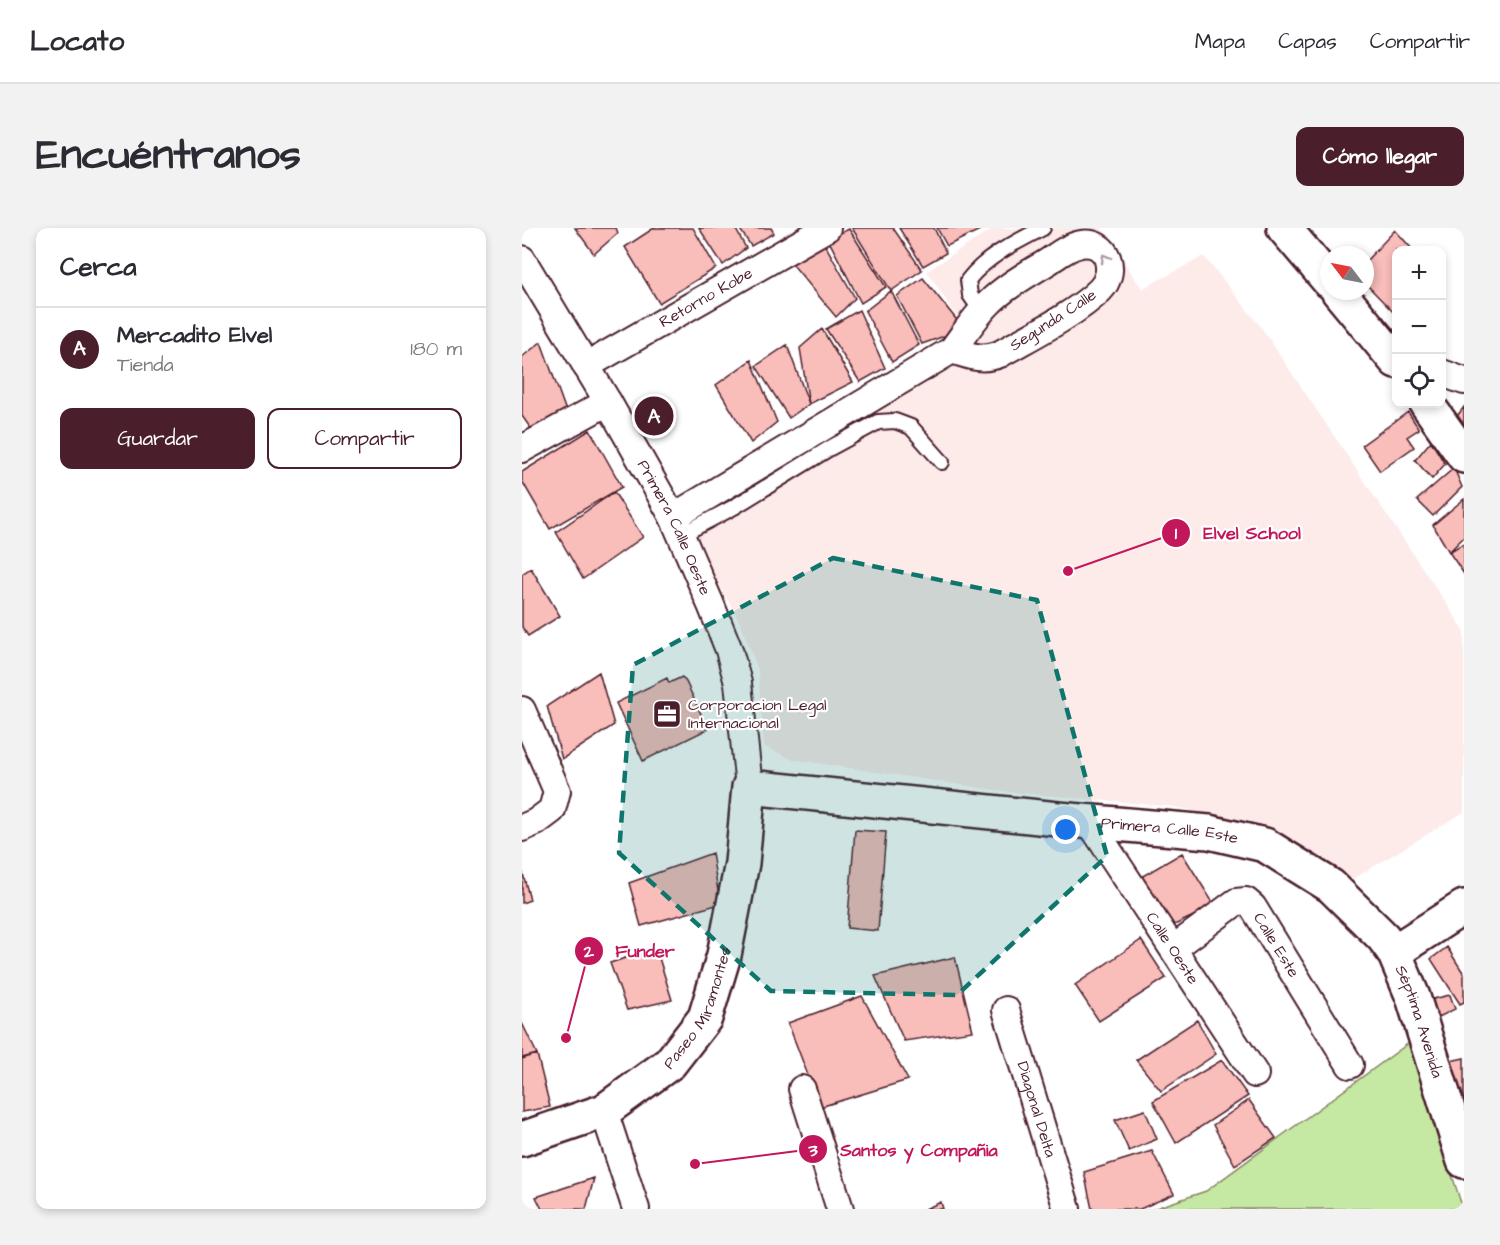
<!DOCTYPE html>
<html lang="es">
<head>
<meta charset="utf-8">
<style>
	:root { --surface:#fff; --page:#f2f2f3; --text:#2b2b33; --muted:#7c7c81; --line:#e1e1e2; --accent:#4a1f2b }
	body { margin:0; font-family:"Architects Daughter",sans-serif; background:var(--page); color:var(--text) }
	.controls { position:absolute; right:18px; top:18px; display:grid; overflow:hidden; border-radius:12px; box-shadow:0 3px 9px #0003 }
	.controls button { width:54px; height:54px; display:grid; place-items:center; padding:0; border:0; border-bottom:2px solid var(--line); background:var(--surface); color:var(--text); font:30px sans-serif }
	.compass { position:absolute; left:798px; top:18px; width:54px; height:54px; border-radius:50%; background:var(--surface); box-shadow:0 3px 9px #0003; rotate:302deg }
	.you { position:absolute; left:544px; top:602px; width:21px; height:21px; margin:-15px; border:4px solid #fff; border-radius:50%; background:#1a73e8; box-shadow:0 0 0 9px #1a73e833 }
	.badge { display:grid; place-items:center; width:39px; height:39px; border-radius:50%; background:var(--accent); color:#fff; font-size:20px; font-weight:700 }
	.pin { position:absolute; translate:-50% -50%; border:3px solid #fff; box-shadow:0 2px 6px #0006 }
	.list { margin:0; padding:0; list-style:none }
	h2 { display:flex; justify-content:space-between; align-items:center; height:78px; margin:0; padding:0 24px; font-size:26px }
	h2 small { font-size:20px; font-weight:400; color:var(--muted) }
	.list li { display:grid; grid-template-columns:39px 1fr auto; gap:18px; align-items:center; box-sizing:border-box; height:84px; padding:0 24px; border-top:2px solid var(--line) }
	.list b { display:block; font-size:22px; white-space:nowrap }
	.list p { margin:0; font-size:20px; white-space:nowrap; color:var(--muted) }
	.list em { font-size:20px; font-style:normal; color:var(--muted) }
	.actions { display:flex; gap:12px; padding:18px 24px }
	.actions a { flex:1; padding:14px 0; border:2px solid var(--accent); border-radius:12px; text-align:center; font-size:21px; color:var(--accent) }
	.actions .main { background:var(--accent); color:#fff }
	.icon { flex:none; width:33px; height:33px; fill:none; stroke:currentColor; stroke-width:2; stroke-linecap:round; stroke-linejoin:round }
	.map { position:relative; flex:none; width:942px; height:981px; overflow:hidden; border-radius:12px }
	header { display:flex; align-items:center; gap:36px; box-sizing:border-box; height:84px; padding:0 30px; background:var(--surface); border-bottom:2px solid var(--line) }
	header strong { font-size:28px }
	nav { display:flex; gap:33px; margin-inline-start:auto; font-size:21px }
	.intro { display:flex; align-items:center; justify-content:space-between; box-sizing:border-box; height:144px; padding:0 36px }
	h1 { margin:0; font-size:42px }
	.button { padding:15px 27px; border-radius:12px; background:var(--accent); color:#fff; font-size:21px; font-weight:700 }
	main { display:flex; gap:36px; padding:0 36px }
	aside { flex:1; background:var(--surface); border-radius:12px; box-shadow:0 3px 9px #0003 }
	.map>svg:first-child { display:block }
	.built { fill:#fdebea }
	.green { fill:#c5e8a2; stroke:#888466; stroke-width:1.5 }
	.building { fill:#f9bdba; stroke:#4a1f2b; stroke-width:1.5 }
	.lines { fill:none; stroke-linecap:round; stroke-linejoin:round }
	.lane-casing { stroke:#4a1f2b; stroke-width:18 }
	.street-casing { stroke:#4a1f2b; stroke-width:30 }
	.secondary-casing { stroke:#4a1f2b; stroke-width:38 }
	.lane { stroke:#fff; stroke-width:14 }
	.street { stroke:#fff; stroke-width:26 }
	.secondary { stroke:#fff; stroke-width:33 }
	.oneway { stroke:#ae9aa0 }
	.marked { fill:#0f766e; fill-opacity:0.2; stroke:#0f766e; stroke-width:4.5; stroke-dasharray:12 8; stroke-linejoin:round }
	.labels { text-anchor:middle; dominant-baseline:central; stroke-width:4.5; stroke-linejoin:round; paint-order:stroke }
	.street-label { font-size:16px; fill:#4a1f2b; stroke:#fff }
	.poi-label { font-size:16px; fill:#4a1f2b; stroke:#fff; text-anchor:start }
	.leader { fill:none; stroke:#c2185b; stroke-width:2 }
	.callout-dot { fill:#c2185b; stroke:#fff; stroke-width:2 }
	.mark-label { font-size:18px; text-anchor:middle; font-weight:bold; fill:#fff }
	.callout-label { font-size:18px; text-anchor:middle; font-weight:bold; fill:#c2185b; stroke:#fff; stroke-width:4.5; stroke-linejoin:round; paint-order:stroke }
</style>
</head>
<body>
<header>
<strong>Locato</strong>
<nav><a>Mapa</a><a>Capas</a><a>Compartir</a></nav>
</header>
<div class="intro"><h1>Encuéntranos</h1><a class="button">Cómo llegar</a></div>
<main>
<aside>
<h2>Cerca<small></small></h2>
<ul class="list">
<li><span class="badge">A</span><div><b>Mercadito Elvel</b><p>Tienda</p></div><em>180 m</em></li>
</ul>
<div class="actions"><a class="main">Guardar</a><a>Compartir</a></div>
</aside>
<div class="map">
<svg width="942" height="981" viewBox="0 0 942 981">
	<rect width="100%" height="100%" fill="#fff"/>
	<filter id="ink" filterUnits="userSpaceOnUse"><feTurbulence type="fractalNoise" baseFrequency=".0167" numOctaves="2"/><feDisplacementMap in="SourceGraphic" scale="12" xChannelSelector="R" yChannelSelector="G"/><feConvolveMatrix kernelMatrix="1 2 1 2 8 2 1 2 1" color-interpolation-filters="sRGB"/></filter>
	<g filter="url(#ink)">
		<path class="built" d="M472 0H580L620 61 682 28 739 99 942 402V584L831 651 731 595 653 579 479 563 269 531 242 518 236 442 219 396 160 290 442 100 405 43Z"/>
		<path class="green" d="M887 815 941 981H631L684 963Z"/>
		<path class="building" d="M53 0H94L96 5 72 26Z
			M132 0H171L194 40 137 75 103 19Z
			M177 0H213L224 20 201 37Z
			M217 0H249L252 5 229 18Z
			M330 0H371L400 42 369 63Z
			M377 0H412L424 25 401 38Z
			M415 0H457L458 2 425 18Z
			M327 1 364 59 339 75 306 11Z
			M873 2 891 22H874V87L843 55V34Z
			M301 13 333 70 314 89 267 32Z
			M401 50 442 101 400 116 375 68Z
			M369 63 397 117 370 134 343 83Z
			M337 82 363 140 338 154 304 101Z
			M300 101 331 154 287 176 278 120Z
			M19 114 45 186 12 205 0 188V129Z
			M265 117 287 176 267 190 234 138Z
			M229 132 255 194 229 215 194 157Z
			M942 179V204L932 192Z
			M886 184 897 201 885 209 892 219 858 243 840 217Z
			M68 202 100 259 28 301 0 253V244Z
			M909 213 923 236 910 251 893 232Z
			M932 240 940 259 911 288 895 272Z
			M92 264 121 309 61 351 34 304Z
			M942 271V309L927 324 911 297Z
			M942 315V346L927 324Z
			M9 340 38 388 6 408 0 399V346Z
			M77 444 92 497 40 531 25 478Z
			M160 449 164 454 186 501 121 533 94 475 145 450 147 455Z
			M333 602 364 604 356 703 325 700Z
			M190 625 198 676 119 698 107 655Z
			M660 625 693 678 648 699 619 649Z
			M0 642 8 672 0 675Z
			M619 712 644 750 577 793 553 757Z
			M925 719 942 746V774L938 776 909 731Z
			M134 720 150 772 105 782 88 735Z
			M433 729 451 803 382 813 353 748Z
			M928 767 933 781 915 790 907 772Z
			M340 768 386 852 298 879 266 795Z
			M675 792 694 826 639 863 614 832Z
			M0 795 15 826 0 830Z
			M15 826 28 879 0 884V831Z
			M942 830V881L928 833Z
			M700 832 726 868 654 915 631 873Z
			M727 872 754 910 713 937 691 897Z
			M623 882 635 911 607 923 593 892Z
			M630 923 652 966 618 981H570L562 944Z
			M72 950 64 981H20L14 969Z
			M419 974 421 981H403Z"/>
		<g class="lines">
			<g class="lane-casing">
				<path id="lane" d="M460 84 448 67 446 52C465 28 494 14 521 0
					M159 307 212 279 308 220 356 194 373 193 389 199 420 234"/>
			</g>
			<g class="street-casing">
				<g id="street">
					<path id="s1" d="M0 31 86 174 151 289 189 377 207 422 216 455 227 559"/>
					<path id="s2" d="M64 138 305 0"/>
					<path d="M920 145 942 153"/>
					<path d="M0 221 86 174"/>
					<path d="M151 289 430 122C442 106 453 89 467 75 484 58 506 46 527 33 536 27 547 18 559 16 586 11 596 44 578 62 554 86 507 109 478 126 460 133 448 128 430 122"/>
					<path d="M0 482 35 563 30 582 14 594 0 600"/>
					<path id="s3" d="M567 593 733 846"/>
					<path id="s4" d="M652 720 714 674 724 673 731 679 828 837"/>
					<path id="s5" d="M484 782 545 981"/>
					<path d="M280 861 318 981"/>
					<path d="M82 883 114 981"/>
				</g>
			</g>
			<g class="secondary-casing">
				<g id="secondary">
					<path d="M762 0 807 53"/>
					<path d="M816 63 874 133"/>
					<path d="M905 176 942 228"/>
					<path id="s6" d="M872 724 891 769 942 933"/>
					<path id="s7" d="M0 911 82 883 148 835 183 790 202 727 220 635 227 559 536 591 687 604 743 617 809 658 861 709 872 724 942 679"/>
				</g>
			</g>
			<use href="#lane" class="lane"/>
			<use href="#street" class="street"/>
			<use href="#secondary" class="secondary"/>
		</g>
		<defs><path id="oneway-chevron" d="M-2-3.5L2.5 0L-2 3.5" fill="none" stroke-width="1.6" stroke-linecap="round" stroke-linejoin="round" transform="scale(1.5)"/></defs>
		<use class="oneway" href="#oneway-chevron" transform="translate(583 30) rotate(-120)"/>
	</g>
	<path class="marked" d="M311 330 515 372 585 628 435 767 249 763 97 625 111 437Z"/>
	<defs>
		<g id="office-square" transform="scale(1.5)"><rect x="-9" y="-9" width="18" height="18" rx="4" fill="#4a1f2b" stroke="#fff"/><path d="M-6-3h4V-5.5h4V-3h4V5H-6ZM-1-4.5V-3h2v-1.5ZM-6 0V1H6V0Z" fill="#fff"/></g>
	</defs>
	<g fill-rule="evenodd">
		<use href="#office-square" x="145" y="486"/>
	</g>
	<g class="labels">
		<g class="street-label">
			<text stroke="none"><textPath href="#s2" startOffset="138">Retorno Kobe</textPath></text>
			<text transform="translate(531 92) rotate(-33)">Segunda Calle</text>
			<text stroke="none"><textPath href="#s1" startOffset="309">Primera Calle Oeste</textPath></text>
			<text stroke="none"><textPath href="#s7" startOffset="884">Primera Calle Este</textPath></text>
			<text stroke="none"><textPath href="#s4" startOffset="141">Calle Este</textPath></text>
			<text stroke="none"><textPath href="#s3" startOffset="152">Calle Oeste</textPath></text>
			<text stroke="none"><textPath href="#s7" startOffset="231">Paseo Miramontes</textPath></text>
			<text stroke="none"><textPath href="#s6" startOffset="74">Séptima Avenida</textPath></text>
			<text stroke="none"><textPath href="#s5" startOffset="104">Diagonal Delta</textPath></text>
		</g>
		<g class="poi-label">
			<text x="166" y="477">Corporacion Legal<tspan x="166" dy="18">Internacional</tspan></text>
		</g>
	</g>
	<path class="leader" d="M546 343L654 305M44 810L67 723M173 936L291 921"/>
	<g class="callout-dot">
		<circle cx="546" cy="343" r="6"/>
		<circle cx="44" cy="810" r="6"/>
		<circle cx="173" cy="936" r="6"/>
		<circle cx="654" cy="305" r="15"/>
		<circle cx="67" cy="723" r="15"/>
		<circle cx="291" cy="921" r="15"/>
	</g>
	<g class="mark-label">
		<text x="654" y="311">1</text>
		<text x="67" y="729">2</text>
		<text x="291" y="928">3</text>
	</g>
	<g class="callout-label">
		<text x="730" y="311">Elvel School</text>
		<text x="123" y="729">Funder</text>
		<text x="397" y="928">Santos y Compañia</text>
	</g>
</svg>
<div class="controls">
<button>+</button>
<button>−</button>
<button><svg class="icon" aria-label="locate" viewBox="0 0 24 24"><circle cx="12" cy="12" r="6"/><path d="M12 2v4M12 18v4M2 12h4M18 12h4"/></svg></button>
</div>
<svg class="compass" viewBox="-18 -18 36 36"><path d="M0-13l5 13h-10z" fill="#e53935"/><path d="M0 13l5-13h-10z" fill="#7c7c81"/></svg>
<div class="you"></div>
<div class="pin badge" style="left:132px;top:188px">A</div>
</div>
</main>
</body>
</html>
